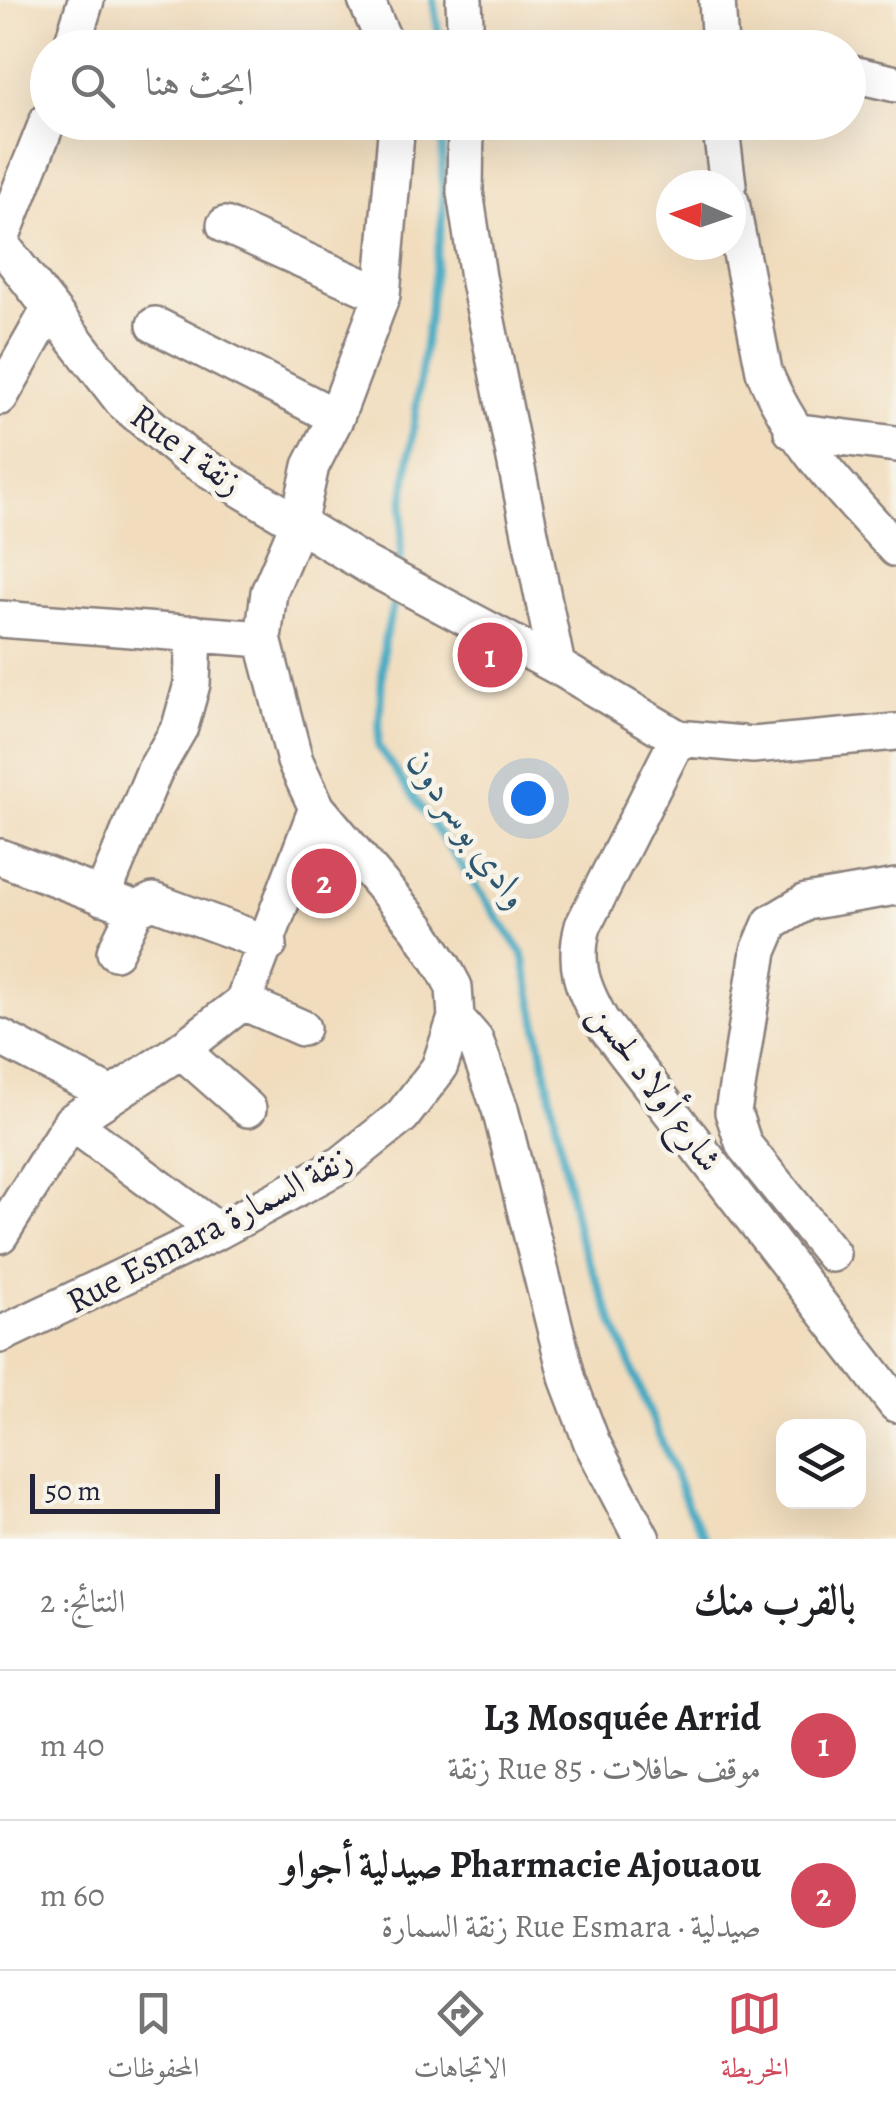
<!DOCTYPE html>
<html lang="ar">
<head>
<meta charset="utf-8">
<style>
	:root { --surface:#fff; --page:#f6f6f6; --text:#202124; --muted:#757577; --line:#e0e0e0; --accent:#d1495b }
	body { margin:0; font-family:Alegreya,Amiri,serif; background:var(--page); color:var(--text); direction:rtl }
	.controls { position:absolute; right:30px; bottom:30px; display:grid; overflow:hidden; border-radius:20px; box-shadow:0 10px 40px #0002 }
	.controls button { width:90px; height:90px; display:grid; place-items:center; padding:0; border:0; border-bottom:2px solid var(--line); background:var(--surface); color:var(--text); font:50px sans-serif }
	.compass { position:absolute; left:656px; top:170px; width:90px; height:90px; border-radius:50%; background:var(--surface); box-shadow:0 10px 40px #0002; rotate:272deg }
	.scale { position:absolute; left:30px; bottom:25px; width:190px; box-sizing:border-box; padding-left:10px; border:5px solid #22223b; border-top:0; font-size:28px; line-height:35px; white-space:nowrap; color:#22223b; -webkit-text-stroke:8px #f7f3e8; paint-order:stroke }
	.you { position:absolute; left:528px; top:798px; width:35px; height:35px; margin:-25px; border:8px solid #fff; border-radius:50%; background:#1a73e8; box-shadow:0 0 0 15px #1a73e833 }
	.badge { display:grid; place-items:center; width:65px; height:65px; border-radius:50%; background:var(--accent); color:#fff; font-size:32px; font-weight:700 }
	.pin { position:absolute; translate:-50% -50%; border:5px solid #fff; box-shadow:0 2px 10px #0006 }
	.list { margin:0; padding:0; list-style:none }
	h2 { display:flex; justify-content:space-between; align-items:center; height:130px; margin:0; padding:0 40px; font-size:42px }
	h2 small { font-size:32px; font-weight:400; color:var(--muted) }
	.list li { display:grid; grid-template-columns:65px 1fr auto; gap:30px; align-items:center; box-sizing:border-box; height:150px; padding:0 40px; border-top:2px solid var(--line) }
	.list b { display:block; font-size:38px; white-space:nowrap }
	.list p { margin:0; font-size:32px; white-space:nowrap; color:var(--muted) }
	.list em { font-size:32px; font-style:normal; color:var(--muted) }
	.icon { flex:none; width:55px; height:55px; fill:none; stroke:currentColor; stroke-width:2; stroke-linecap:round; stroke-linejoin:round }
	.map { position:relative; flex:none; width:896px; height:1539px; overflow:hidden; direction:ltr }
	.search { position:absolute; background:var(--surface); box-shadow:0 10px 40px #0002; left:30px; right:30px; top:30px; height:110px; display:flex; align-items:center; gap:25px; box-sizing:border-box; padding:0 35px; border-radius:55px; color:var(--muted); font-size:38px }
	.sheet { height:430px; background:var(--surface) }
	nav { display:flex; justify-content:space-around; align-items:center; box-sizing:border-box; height:140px; border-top:2px solid var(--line); background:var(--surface); font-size:28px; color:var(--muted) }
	nav a { display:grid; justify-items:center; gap:5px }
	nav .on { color:var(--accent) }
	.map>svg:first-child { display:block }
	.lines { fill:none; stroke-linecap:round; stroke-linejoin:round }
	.stream { stroke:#40a8c1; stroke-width:8 }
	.minor-casing { stroke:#8a807c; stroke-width:40 }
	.minor { stroke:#fff; stroke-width:35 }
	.labels { text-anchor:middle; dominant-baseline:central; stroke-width:9; stroke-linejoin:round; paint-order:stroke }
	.street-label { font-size:35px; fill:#22223b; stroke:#f7f3e8 }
	.water-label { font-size:38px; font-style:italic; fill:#2e5871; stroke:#f7f3e8 }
</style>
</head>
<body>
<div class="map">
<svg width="896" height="1539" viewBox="0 0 896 1539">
	<rect width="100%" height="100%" fill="#f7f3e8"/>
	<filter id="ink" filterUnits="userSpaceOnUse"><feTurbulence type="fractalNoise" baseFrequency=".01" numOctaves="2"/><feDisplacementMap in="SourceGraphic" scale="20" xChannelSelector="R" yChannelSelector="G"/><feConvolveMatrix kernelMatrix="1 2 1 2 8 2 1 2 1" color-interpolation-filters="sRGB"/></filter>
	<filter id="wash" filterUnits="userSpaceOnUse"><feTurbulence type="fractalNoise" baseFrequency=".0048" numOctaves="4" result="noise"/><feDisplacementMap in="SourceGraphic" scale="40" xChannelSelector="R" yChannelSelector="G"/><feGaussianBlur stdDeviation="2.25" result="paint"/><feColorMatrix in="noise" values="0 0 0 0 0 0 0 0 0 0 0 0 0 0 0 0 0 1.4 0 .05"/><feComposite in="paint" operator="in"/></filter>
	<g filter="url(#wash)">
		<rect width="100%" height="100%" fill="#f1ddbe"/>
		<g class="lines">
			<path class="stream" d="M433 0 441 48
				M400 569 403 504 443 213 442 122
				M397 592 384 641 378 746 523 954 578 1234 688 1507 706 1539"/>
		</g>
	</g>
	<g filter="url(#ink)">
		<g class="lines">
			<g class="minor-casing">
				<path id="minor" d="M366 0 387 48
					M464 0 466 48
					M717 0 720 48
					M71 48 86 0
					M848 73 896 84
					M466 122 465 192 478 277 557 666
					M720 122 728 185
					M731 202 764 371C792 442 845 493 896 549
					M225 225 382 295
					M0 241 48 120
					M0 243 123 402 185 455 367 565 562 669 678 738 753 745 896 732
					M155 325 336 417
					M0 397 49 310
					M792 431 896 444
					M0 619 263 639
					M678 738 583 926C573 964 582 987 601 1021L896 1404
					M0 857 136 909 153 901 269 944
					M102 897 154 772 180 727 192 684 194 633
					M115 952 136 909
					M243 1002 181 1050 248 1109
					M456 1018 475 1040 500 1109 568 1380 592 1443 642 1539
					M302 1028 243 1002 317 808
					M0 1037 109 1094
					M71 1122 218 1231
					M0 1235 71 1122 181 1050
					M832 1254 744 1145 733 1112 759 951 771 923 806 902 896 887
					M0 1335 218 1231 342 1164 402 1116 439 1068 456 1018 454 987 444 968 418 928 317 808 295 761 263 639 269 592 298 524 311 466 336 417 382 295 397 122"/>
			</g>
			<use href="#minor" class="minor"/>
		</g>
	</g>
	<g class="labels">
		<g class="street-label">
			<text transform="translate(187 449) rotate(36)">Rue زنقة 1</text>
			<text transform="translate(656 1087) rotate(54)">شارع أولاد لحسن</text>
			<text transform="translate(209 1229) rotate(-28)">Rue Esmara زنقة السمارة</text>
		</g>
		<g class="water-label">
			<text transform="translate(469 829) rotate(55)">وادي بوسردون</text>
		</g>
	</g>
</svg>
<div class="controls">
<button><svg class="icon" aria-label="layers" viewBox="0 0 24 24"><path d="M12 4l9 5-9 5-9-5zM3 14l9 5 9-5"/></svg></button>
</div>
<svg class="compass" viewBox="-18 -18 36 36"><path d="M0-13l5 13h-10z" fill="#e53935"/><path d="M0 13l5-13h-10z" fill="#757577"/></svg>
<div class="scale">50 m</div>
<div class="you"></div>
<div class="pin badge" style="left:490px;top:655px">1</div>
<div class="pin badge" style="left:324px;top:881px">2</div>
<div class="search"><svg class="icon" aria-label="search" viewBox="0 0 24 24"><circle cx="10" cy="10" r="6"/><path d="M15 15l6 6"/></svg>ابحث هنا</div>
</div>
<section class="sheet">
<h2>بالقرب منك<small>النتائج: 2</small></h2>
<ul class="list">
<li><span class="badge">1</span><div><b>L3 Mosquée Arrid</b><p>موقف حافلات · Rue 85 زنقة</p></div><em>40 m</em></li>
<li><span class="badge">2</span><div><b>Pharmacie Ajouaou صيدلية أجواو</b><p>صيدلية · Rue Esmara زنقة السمارة</p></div><em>60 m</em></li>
</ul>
</section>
<nav>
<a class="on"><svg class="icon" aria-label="map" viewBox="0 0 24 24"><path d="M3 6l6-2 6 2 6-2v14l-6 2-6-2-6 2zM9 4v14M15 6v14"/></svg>الخريطة</a>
<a><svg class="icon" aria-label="directions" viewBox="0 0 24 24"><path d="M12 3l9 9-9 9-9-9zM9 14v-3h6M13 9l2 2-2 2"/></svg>الاتجاهات</a>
<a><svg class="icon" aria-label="saved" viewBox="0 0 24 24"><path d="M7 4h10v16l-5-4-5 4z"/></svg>المحفوظات</a>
</nav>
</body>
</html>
